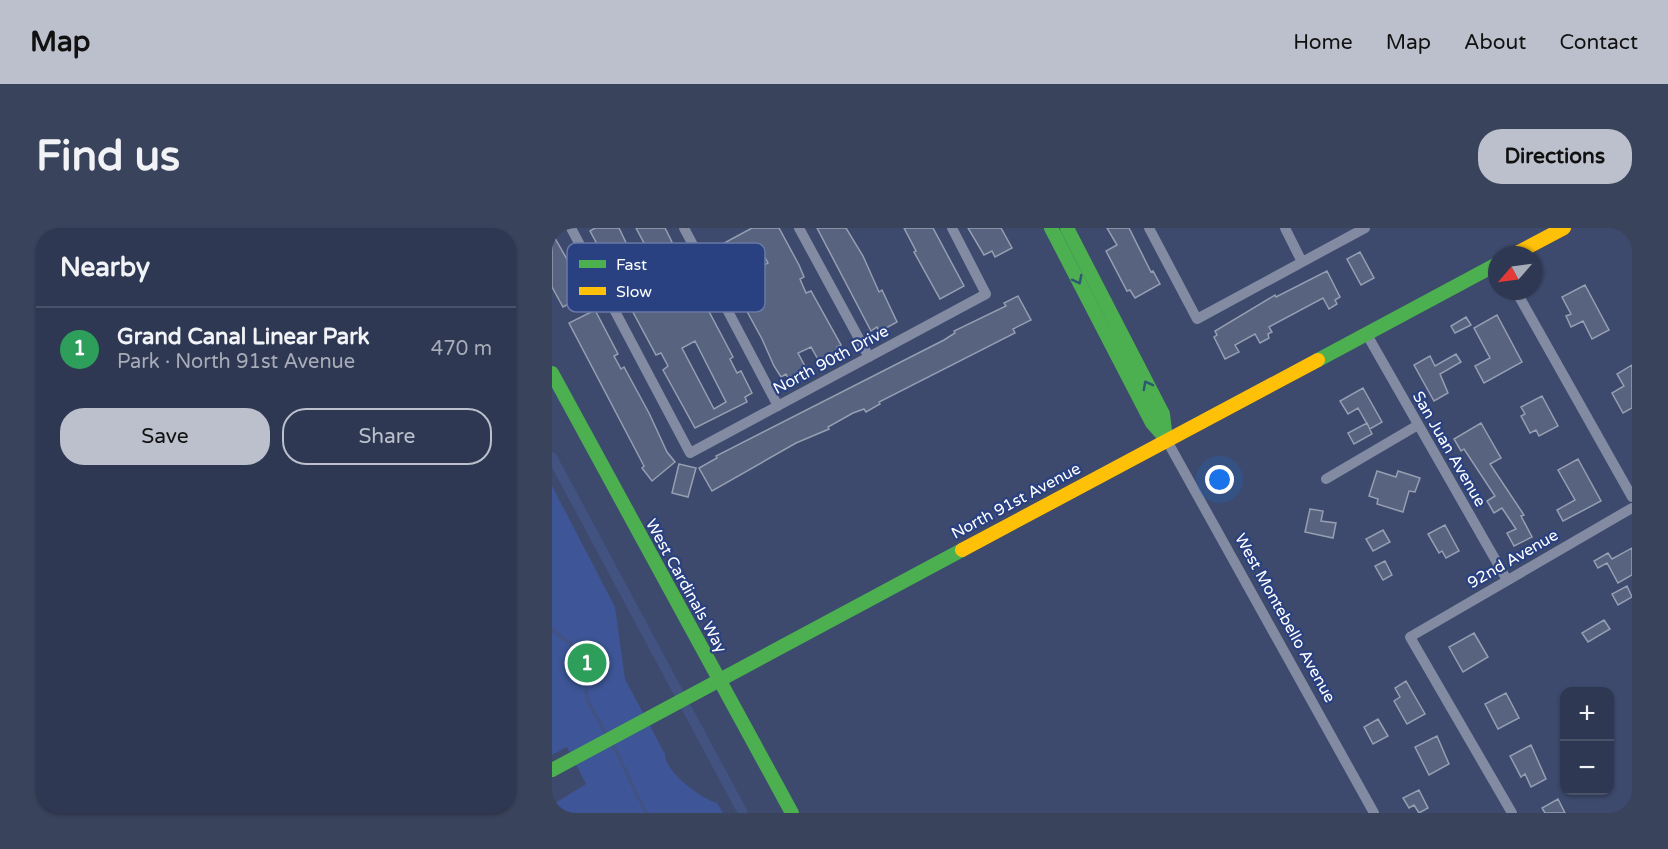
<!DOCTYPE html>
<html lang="en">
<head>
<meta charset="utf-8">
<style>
	:root { --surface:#2e3852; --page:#3a435c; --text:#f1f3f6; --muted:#a7acb8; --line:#495269; --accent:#bbc0cc }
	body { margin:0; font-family:"Varela Round",sans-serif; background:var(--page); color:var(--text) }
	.controls { position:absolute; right:18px; bottom:18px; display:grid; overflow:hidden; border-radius:12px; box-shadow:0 2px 4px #0004 }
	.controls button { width:54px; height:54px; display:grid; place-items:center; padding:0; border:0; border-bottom:2px solid var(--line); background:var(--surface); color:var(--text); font:30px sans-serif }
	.compass { position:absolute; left:936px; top:18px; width:54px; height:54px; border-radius:50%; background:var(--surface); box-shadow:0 2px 4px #0004; rotate:242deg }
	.you { position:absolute; left:668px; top:252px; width:21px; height:21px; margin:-15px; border:4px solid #fff; border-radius:50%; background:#1a73e8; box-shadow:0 0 0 9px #1a73e833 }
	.badge { display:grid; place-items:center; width:39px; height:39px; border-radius:50%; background:var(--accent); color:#fff; font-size:20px; font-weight:700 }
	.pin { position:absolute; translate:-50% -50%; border:3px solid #fff; box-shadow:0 2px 6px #0006 }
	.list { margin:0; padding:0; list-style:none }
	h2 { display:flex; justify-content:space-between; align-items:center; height:78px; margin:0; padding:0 24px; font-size:26px }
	h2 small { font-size:20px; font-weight:400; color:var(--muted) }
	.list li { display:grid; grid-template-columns:39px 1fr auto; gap:18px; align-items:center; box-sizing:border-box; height:84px; padding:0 24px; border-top:2px solid var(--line) }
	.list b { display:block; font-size:22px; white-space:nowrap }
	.list p { margin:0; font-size:20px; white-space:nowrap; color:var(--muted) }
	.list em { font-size:20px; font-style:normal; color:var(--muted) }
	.actions { display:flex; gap:12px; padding:18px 24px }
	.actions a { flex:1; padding:14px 0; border:2px solid var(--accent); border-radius:24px; text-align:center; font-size:21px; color:var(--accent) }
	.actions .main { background:var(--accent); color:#111 }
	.map { position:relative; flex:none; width:1080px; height:585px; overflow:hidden; border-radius:24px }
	header { display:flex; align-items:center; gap:36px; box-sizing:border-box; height:84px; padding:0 30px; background:var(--accent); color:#111 }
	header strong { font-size:28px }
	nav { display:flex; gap:33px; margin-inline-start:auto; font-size:21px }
	.intro { display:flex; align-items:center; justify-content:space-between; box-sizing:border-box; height:144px; padding:0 36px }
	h1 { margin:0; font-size:42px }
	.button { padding:15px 27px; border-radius:24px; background:var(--accent); color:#111; font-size:21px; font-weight:700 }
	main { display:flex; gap:36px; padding:0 36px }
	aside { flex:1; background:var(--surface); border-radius:24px; box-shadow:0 2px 4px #0004 }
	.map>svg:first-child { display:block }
	.green { fill:#3e5697 }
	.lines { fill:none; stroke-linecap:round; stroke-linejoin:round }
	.stream { stroke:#425281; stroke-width:3 }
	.canal { stroke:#425281; stroke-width:10 }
	.building { fill:#58637f; stroke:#969eb2; stroke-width:1.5; fill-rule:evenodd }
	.street { stroke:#838ba3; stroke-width:10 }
	.fast { stroke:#4caf50; stroke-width:14 }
	.slow { stroke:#ffc107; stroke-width:14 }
	.oneway { stroke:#305677 }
	.labels { text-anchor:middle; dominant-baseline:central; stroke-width:4.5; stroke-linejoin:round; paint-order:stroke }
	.street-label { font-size:16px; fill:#fff; stroke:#294081 }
	.key { fill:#294081; stroke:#6979a7; stroke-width:1.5 }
	.key-label { font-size:16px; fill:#fff }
</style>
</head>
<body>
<header>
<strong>Map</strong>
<nav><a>Home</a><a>Map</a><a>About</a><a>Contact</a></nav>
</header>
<div class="intro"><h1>Find us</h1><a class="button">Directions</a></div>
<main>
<aside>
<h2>Nearby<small></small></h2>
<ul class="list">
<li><span class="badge" style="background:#2e9e5b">1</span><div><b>Grand Canal Linear Park</b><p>Park · North 91st Avenue</p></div><em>470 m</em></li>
</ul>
<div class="actions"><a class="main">Save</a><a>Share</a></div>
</aside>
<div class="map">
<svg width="1080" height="585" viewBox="0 0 1080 585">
	<rect width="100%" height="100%" fill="#3d4a6d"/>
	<path class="green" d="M0 258 63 379 73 451 113 526C113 544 148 570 165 575L171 585H0V577L34 556 15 519 0 527Z"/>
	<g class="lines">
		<path class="stream" d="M0 402 33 427 36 445
			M34 463 36 474 55 507
			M60 515 94 585"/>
		<path class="canal" d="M0 229 191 585"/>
	</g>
	<path class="building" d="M43 0H67L79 25 93 17 84 0H113L120 14 117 16 120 22 70 47 68 42 61 45 38 3Z
		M200 0H227L247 37 252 49 248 51 254 65 259 63 289 117 285 119 288 124 268 135 259 119 246 125 255 142 237 152 234 146 229 149 222 138 210 111 161 21ZM205 16 216 35 203 42 192 23Z
		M265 0H294L311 28 327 64 330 62 345 94 327 104 325 99 319 103Z
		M352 0H381L412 58 388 71 362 24 364 23Z
		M416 0H449L460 20 443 29 440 23 432 27Z
		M555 0H577L599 44 601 43 608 56 583 70 578 62 575 63 554 23 565 17Z
		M0 5 32 61 28 63 31 68 11 79 0 59Z
		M808 24 822 50 809 57 795 31Z
		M132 36 146 63 139 66 147 79 153 76 181 129 178 131 185 145 189 143 200 165 193 169 195 174 143 200 111 142 116 138 109 125 104 127 75 73 80 70 77 64ZM143 113 174 174 162 181 130 120Z
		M775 43 788 69 783 72 785 76 777 81 771 70 717 99 720 104 716 106 717 110 708 115 703 106 683 117 687 124 673 131 662 109 665 107 663 103 723 67 724 69Z
		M1033 57 1057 102 1040 111 1031 93 1019 99 1014 88 1019 86 1010 69Z
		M466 68 479 92 461 101 463 105 327 174 328 176 314 184 312 181 301 185 276 199 277 201 244 215 160 263 147 240 165 230 164 228 392 112 403 105 402 103 454 78 452 75Z
		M43 82 66 126 62 128 69 141 72 139 97 185 115 224 123 234 100 253 90 240 92 238 17 95Z
		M945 87 970 134 932 155 923 138 938 130 922 100Z
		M914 89 919 97 903 105 899 98Z
		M904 126 909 134 888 146 896 165 882 173 862 137 878 128 883 138Z
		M1080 137V180L1071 185 1060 165 1072 158 1065 146Z
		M811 160 830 194 818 201 806 180 796 186 788 173Z
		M990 168 1006 198 987 208 984 202 978 205 969 188 973 186 969 179Z
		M815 195 820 206 802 216 796 205Z
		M929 195 949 230 938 236 972 287 969 288 980 309 962 318 955 305 964 301 950 280 942 285 935 273 943 268 912 221 909 223 902 211Z
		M1026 231 1049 273 1011 293 1005 282 1023 272 1006 242Z
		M127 236 144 240 136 269 120 265Z
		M825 243 844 249 846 243 868 250 863 264 857 263 851 284 825 276 826 271 817 268Z
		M758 281 771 283 769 293 784 295 781 310 753 304Z
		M893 297 907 323 894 330 890 323 887 325 876 306Z
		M831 302 838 314 821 323 814 311Z
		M1080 320V347L1066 355 1055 335 1046 340 1042 333 1056 325 1060 331Z
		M833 333 840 347 831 352 823 338Z
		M1075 358 1080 369 1066 377 1060 366Z
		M1052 392 1058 401 1036 414 1030 405Z
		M922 405 936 429 911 444 897 419Z
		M854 453 873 486 855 496 842 473 848 469 843 460Z
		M954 465 967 490 946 501 933 476Z
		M826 491 836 508 821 516 812 499Z
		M885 508 897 536 877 547 863 519Z
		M979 517 994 551 979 559 973 546 969 549 958 528Z
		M867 562 876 580 867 585 862 577 857 580 851 570Z
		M1006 571 1013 585H993L990 580Z"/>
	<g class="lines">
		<path class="street" d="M19 0 138 225 434 66 400 0
			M132 0 226 178
			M247 0 317 129
			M597 0 645 91 813 0
			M733 0 750 34
			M964 63 1080 269
			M814 105 955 352
			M614 211 822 585
			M774 251 866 197
			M960 585 858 409 1080 280"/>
		<path class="fast" d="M499 0 600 195 614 211
			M515 0 611 186 614 211
			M766 132 945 36
			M0 145 240 585
			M0 542 410 322"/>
		<path class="slow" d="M961 27 1012 0
			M410 322 766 132"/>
	</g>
	<defs><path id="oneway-chevron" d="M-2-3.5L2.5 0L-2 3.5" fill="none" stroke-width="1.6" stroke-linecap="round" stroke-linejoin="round" transform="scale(1.5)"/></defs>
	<g class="oneway">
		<use href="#oneway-chevron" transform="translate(526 52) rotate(63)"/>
		<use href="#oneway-chevron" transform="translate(595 157) rotate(-118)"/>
	</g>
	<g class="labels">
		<g class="street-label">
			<text transform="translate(279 132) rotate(-28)">North 90th Drive</text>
			<text transform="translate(897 221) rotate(60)">San Juan Avenue</text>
			<text transform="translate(464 273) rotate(-28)">North 91st Avenue</text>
			<text transform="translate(961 331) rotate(-30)">92nd Avenue</text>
			<text transform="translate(134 358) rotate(61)">West Cardinals Way</text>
			<text transform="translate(733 390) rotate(61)">West Montebello Avenue</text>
		</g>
	</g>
	<rect x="15" y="15" width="198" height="69" rx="9" class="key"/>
	<rect x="27" y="32" width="27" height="8" fill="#4caf50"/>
	<rect x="27" y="59" width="27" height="8" fill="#ffc107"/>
	<g class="key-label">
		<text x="64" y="42">Fast</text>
		<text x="64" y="69">Slow</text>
	</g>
</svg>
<div class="controls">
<button>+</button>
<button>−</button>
</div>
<svg class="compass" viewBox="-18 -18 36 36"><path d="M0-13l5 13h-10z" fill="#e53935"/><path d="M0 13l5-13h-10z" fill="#a7acb8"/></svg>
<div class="you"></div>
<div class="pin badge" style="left:35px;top:435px;background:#2e9e5b">1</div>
</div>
</main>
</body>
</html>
